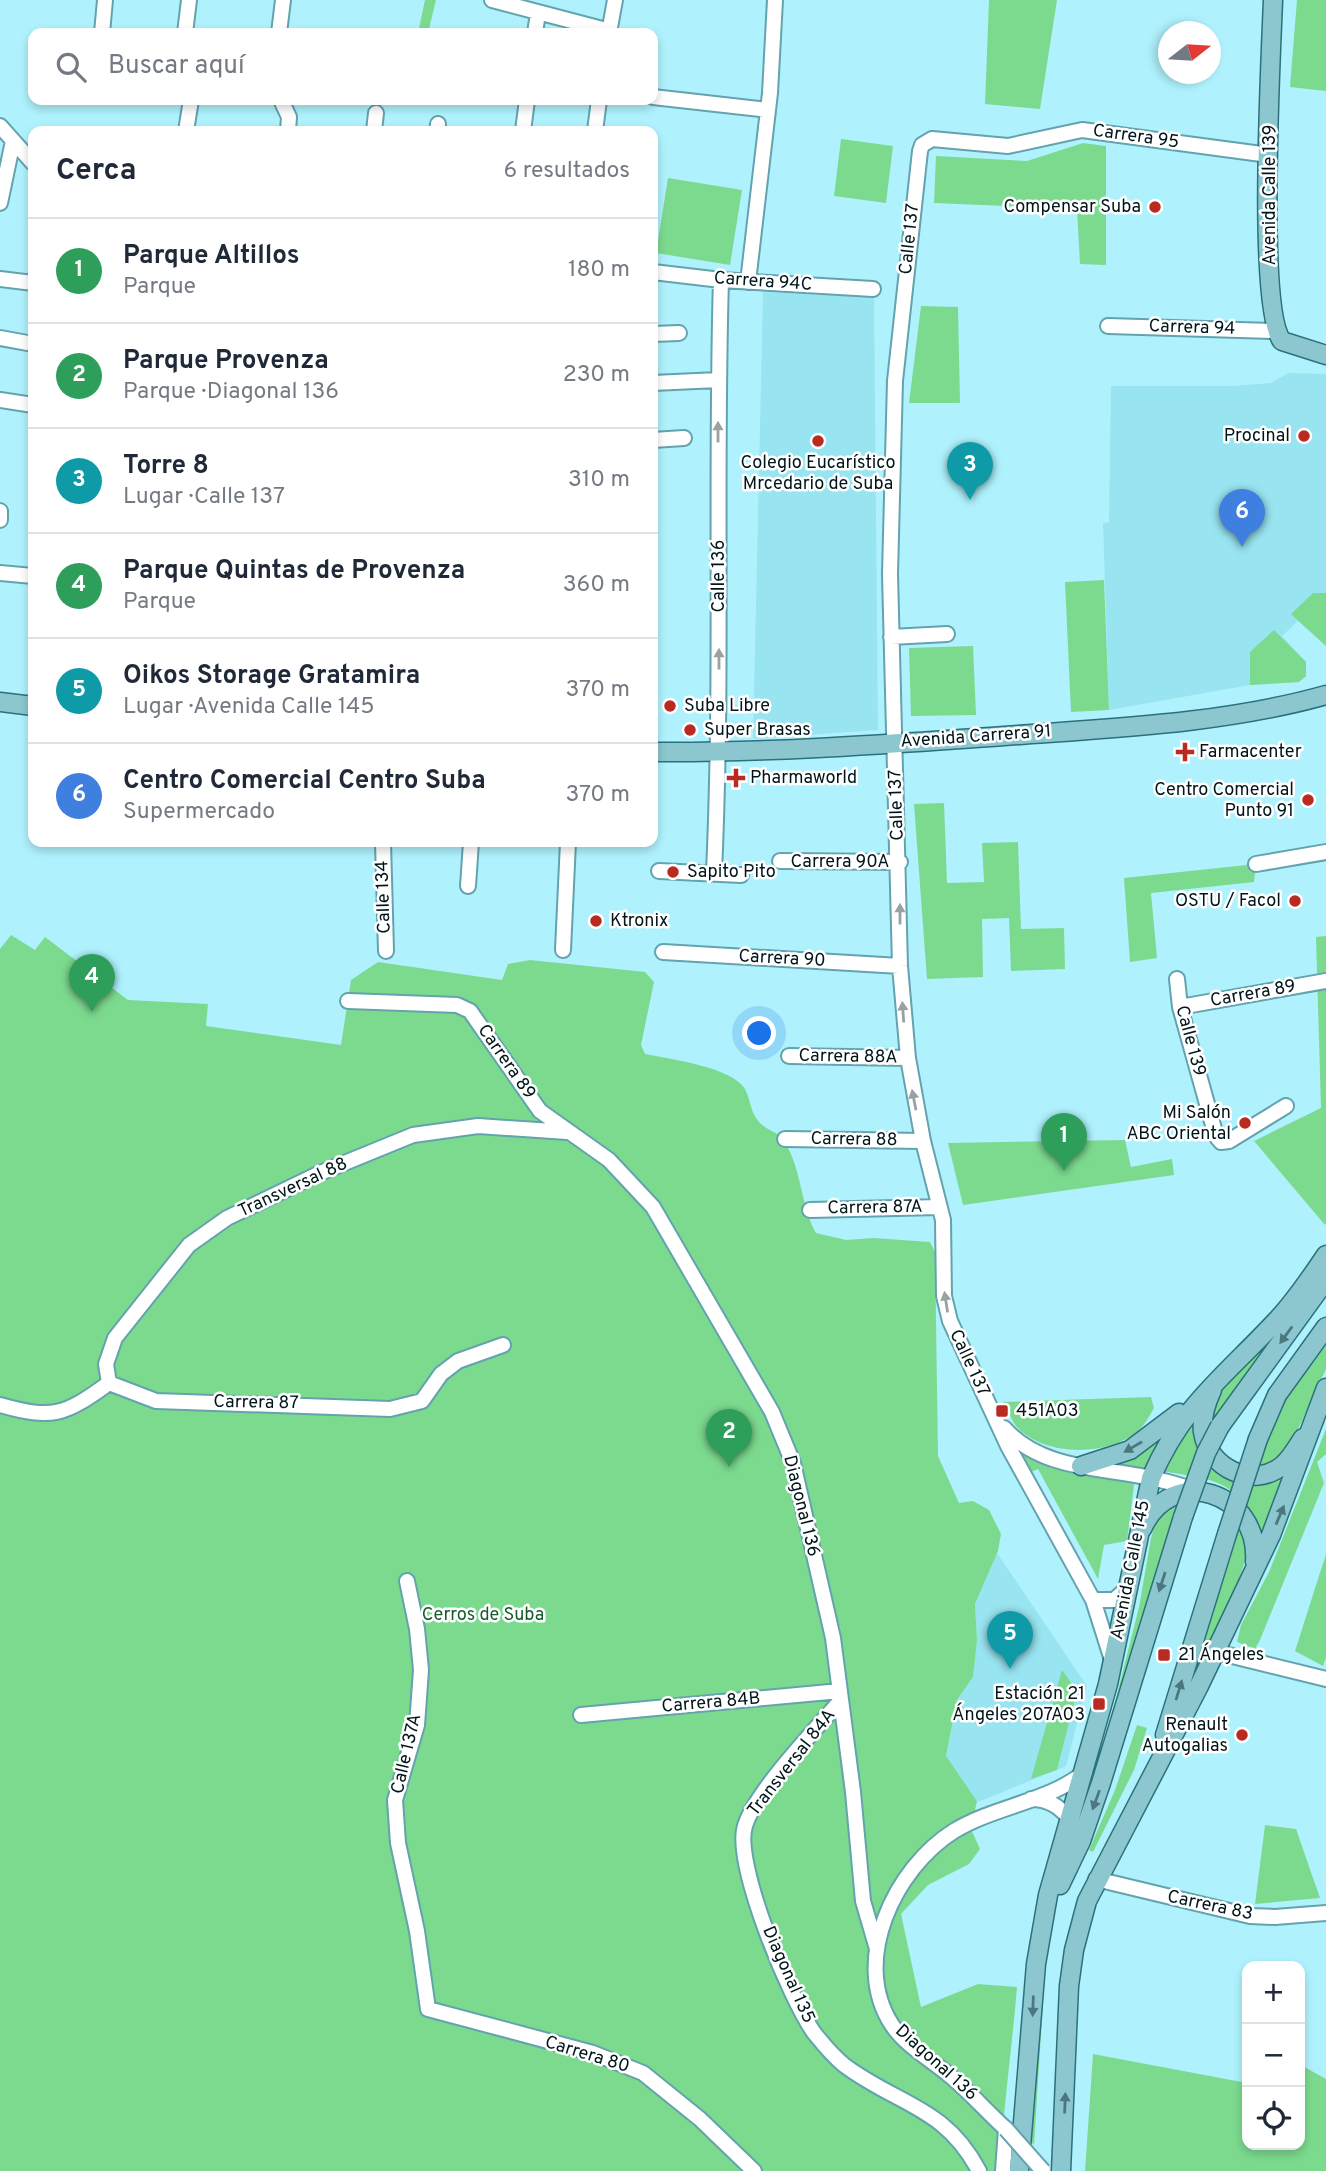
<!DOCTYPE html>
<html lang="es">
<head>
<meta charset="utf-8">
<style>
	:root { --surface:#fff; --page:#f6f6f7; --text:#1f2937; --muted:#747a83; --line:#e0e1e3; --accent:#2563eb }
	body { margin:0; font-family:Overpass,sans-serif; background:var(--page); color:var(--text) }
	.controls { position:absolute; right:21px; bottom:21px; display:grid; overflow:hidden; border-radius:14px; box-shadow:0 4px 10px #0003 }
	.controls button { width:63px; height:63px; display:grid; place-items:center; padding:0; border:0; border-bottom:2px solid var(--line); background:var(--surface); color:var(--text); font:35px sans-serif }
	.compass { position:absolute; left:1158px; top:21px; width:63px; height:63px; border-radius:50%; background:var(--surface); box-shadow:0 4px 10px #0003; rotate:73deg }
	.you { position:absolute; left:760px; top:1034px; width:24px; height:24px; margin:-18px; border:5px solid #fff; border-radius:50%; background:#1a73e8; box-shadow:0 0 0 10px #1a73e833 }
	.badge { display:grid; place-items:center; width:46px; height:46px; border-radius:50%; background:var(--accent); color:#fff; font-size:23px; font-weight:700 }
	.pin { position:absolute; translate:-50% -58px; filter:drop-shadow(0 2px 4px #0008) }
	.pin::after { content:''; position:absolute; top:37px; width:24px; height:21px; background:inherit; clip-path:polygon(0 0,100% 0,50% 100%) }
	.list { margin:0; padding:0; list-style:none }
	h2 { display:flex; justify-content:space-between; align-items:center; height:91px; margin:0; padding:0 28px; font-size:30px }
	h2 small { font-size:23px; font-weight:400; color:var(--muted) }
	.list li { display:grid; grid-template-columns:46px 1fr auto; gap:21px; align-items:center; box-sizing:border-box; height:105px; padding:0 28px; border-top:2px solid var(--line) }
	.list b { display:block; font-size:26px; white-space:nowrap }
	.list p { margin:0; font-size:23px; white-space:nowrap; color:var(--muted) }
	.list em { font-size:23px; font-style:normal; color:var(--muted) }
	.icon { flex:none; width:38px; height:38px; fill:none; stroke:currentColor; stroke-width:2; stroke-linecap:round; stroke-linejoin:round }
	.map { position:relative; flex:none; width:1326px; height:2171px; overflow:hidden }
	.search { position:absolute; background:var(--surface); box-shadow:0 4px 10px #0003; left:28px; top:28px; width:630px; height:77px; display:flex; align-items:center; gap:18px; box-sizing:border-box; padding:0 24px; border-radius:14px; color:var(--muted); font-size:26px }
	.panel { position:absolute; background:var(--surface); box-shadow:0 4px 10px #0003; left:28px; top:126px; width:630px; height:721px; border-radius:14px }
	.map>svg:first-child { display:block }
	.built { fill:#98e4f1 }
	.green { fill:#7cda8f }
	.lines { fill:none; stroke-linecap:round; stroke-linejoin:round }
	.minor-casing { stroke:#63a3ae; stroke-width:18 }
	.major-casing { stroke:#2a717b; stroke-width:21 }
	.minor { stroke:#fff; stroke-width:14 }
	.major { stroke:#8cc7d0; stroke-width:18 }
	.minor-bridge-casing { stroke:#63a3ae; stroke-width:18; stroke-linecap:butt }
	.major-bridge-casing { stroke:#2a717b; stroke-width:21; stroke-linecap:butt }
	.minor-bridge { stroke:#fff; stroke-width:14 }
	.major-bridge { stroke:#8cc7d0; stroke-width:18 }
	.oneway { fill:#99a1a3 }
	.oneway2 { fill:#4d777e }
	.poi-dot { fill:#b92b21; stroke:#fff; stroke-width:2.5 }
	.labels { text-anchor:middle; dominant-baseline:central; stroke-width:5; stroke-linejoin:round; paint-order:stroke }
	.street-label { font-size:18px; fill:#001519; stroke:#fff }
	.poi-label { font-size:18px; fill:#001519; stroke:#fff; text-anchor:start }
	.park-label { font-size:18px; fill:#155c2a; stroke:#fff }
</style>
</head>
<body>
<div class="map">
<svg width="1326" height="2171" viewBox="0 0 1326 2171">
	<rect width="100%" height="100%" fill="#aff2fd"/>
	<path class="built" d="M763 292 874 297 878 730 753 739Z
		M1288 373 1326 374V646L1298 621 1282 636 1306 662V676L1299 682 1250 685 1109 710 1103 523 1109 522 1111 386H1233L1271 383Z
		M997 1553 1087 1686 1066 1766 978 1802 946 1757 957 1700 973 1677 977 1640 975 1604Z"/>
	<path class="green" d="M425 0H436L428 33H418Z
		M989 0H1057L1040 109 985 104Z
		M1297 0H1326V91L1290 87Z
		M841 139 893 146 886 203 834 196Z
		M1083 143 1106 146V265L1080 264 1077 209 934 203 936 156 1027 161Z
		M668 178 742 190 730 265 656 253Z
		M921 306 958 307 960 403H909Z
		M1104 580 1109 710 1071 712 1065 582Z
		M1313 593H1326V646L1291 614Z
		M1274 630 1306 662V676L1299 682 1250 685V652Z
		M973 646 976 715 911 716 909 648Z
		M944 803 947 883 984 882 982 843 1018 842 1021 929 1064 928 1065 969 1011 971 1009 918 982 919 983 977 927 979 914 804Z
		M1256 864 1254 882 1151 893 1157 958 1130 962 1124 878Z
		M11 935 35 950 45 937 128 1000 208 1004 206 1026 341 1045 351 980 378 962 502 980 508 964 530 960 645 972 654 982 641 1045 645 1054C670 1059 732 1067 745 1089 751 1100 750 1113 760 1123 773 1135 780 1129 790 1152 802 1178 802 1208 816 1233L846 1240 873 1238 930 1242 935 1252 938 1456 959 1503 973 1501 989 1510 1001 1534 998 1551 975 1604 977 1640 973 1677 957 1700 946 1756 977 1801 971 1829 980 1849 969 1864 928 1885 901 1914 921 2007 978 1984 1017 1987C1012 2048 1003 2109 1000 2171H0V949Z
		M1326 936V1223L1325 1225 1254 1141 1321 1108 1316 937Z
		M1125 1140 1131 1167 1172 1159 1174 1175 963 1205 948 1143Z
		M1284 1322 1287 1323 1210 1430 1214 1403 1225 1386Z
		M1326 1339V1369L1293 1440 1284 1454 1257 1468 1272 1420 1292 1384Z
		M1151 1397 1154 1408C1149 1416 1145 1425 1138 1431 1107 1457 1044 1457 1016 1426 1011 1419 1007 1409 1002 1402Z
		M1192 1415C1202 1469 1233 1503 1288 1474L1260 1544C1241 1480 1222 1481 1161 1471Z
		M1326 1429V1454L1317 1462 1324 1483 1260 1640 1255 1649 1237 1642 1241 1625 1269 1572Z
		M1159 1440 1145 1469 1117 1464 1138 1456Z
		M1014 1449 1089 1475 1132 1481 1134 1485 1127 1541 1104 1545 1098 1579 1038 1469 1029 1473Z
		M1182 1499 1095 1782 1139 1607 1151 1538 1156 1521 1167 1508Z
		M1239 1520 1247 1555 1238 1582 1184 1699Z
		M1326 1554V1657L1323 1666 1295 1651Z
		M1062 1670 1077 1691 1057 1770 1031 1779Z
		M1137 1725 1147 1728 1134 1770 1093 1852 1089 1850 1115 1790Z
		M1265 1825 1296 1829 1320 1898 1255 1904Z
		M1047 1947 1045 1971 1034 2145 1030 2140 1041 1967Z
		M1093 2054 1247 2083V2145H1300L1301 2065 1326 2079V2171H1085Z"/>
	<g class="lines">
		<g class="minor-casing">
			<path id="minor" d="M492 0 610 31
				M102 33 105 0
				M185 33 189 0
				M279 33 283 0
				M535 33 538 13
				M609 33 615 0
				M653 97 768 110
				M281 100 289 117 288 131
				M0 126 33 163
				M186 131 191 100
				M374 131 376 113
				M437 131 438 124
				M523 131 527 100
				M595 131 599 100
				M0 203 13 141
				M653 272 721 280 873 289
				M0 279 33 283
				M748 282 770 93 775 0
				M1108 326 1276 331
				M653 334 679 333
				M0 338 33 344
				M653 383 718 380
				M0 400 33 405
				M653 440 684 438
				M0 520V511
				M0 573 33 576
				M891 637 947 634
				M383 842 386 951
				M780 861 900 862
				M1256 864 1326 852
				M659 871 741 875
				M714 872C723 675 715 478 721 280
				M468 886 471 842
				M563 950 568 842
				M663 952 900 966
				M1177 979 1180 1007 1216 1136 1221 1142 1229 1141 1286 1106
				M348 1001 457 1005 470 1011 540 1111 609 1160 653 1207 772 1412 793 1463 833 1638 853 1792 863 1901 877 1949
				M1180 1007 1326 981
				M789 1056 908 1058
				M785 1139 923 1141
				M810 1210 940 1207
				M109 1383 106 1364 115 1338 189 1245 227 1218 320 1173 413 1135 478 1126 567 1132
				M109 1383 156 1401 390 1409 422 1401 441 1374 458 1361 503 1345
				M0 1405C53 1420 65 1415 109 1383
				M1004 1428C1041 1470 1101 1467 1151 1478 1167 1481 1182 1486 1198 1491
				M407 1581 417 1629 421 1670 417 1725 395 1800 398 1843 417 1931 428 2009 593 2053 643 2073 700 2119 754 2171
				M1093 1600H1114L1129 1587
				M1216 1652 1326 1679
				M1112 1660 1093 1600 1008 1446 950 1321 944 1296 943 1220 923 1141 908 1058 900 966 890 574 895 381 920 151 922 145 932 139 1008 146 1082 130 1269 155
				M841 1700C817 1728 755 1792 745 1826 733 1863 791 2002 815 2034 823 2044 834 2057 844 2065 897 2105 945 2106 979 2171
				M581 1715 840 1691
				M1031 1799C1048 1799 1059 1806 1070 1819
				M1096 1879 1250 1916 1275 1917 1326 1913
				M1003 2171 1006 2129C986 2111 969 2091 948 2074 930 2059 905 2045 892 2025 850 1961 895 1868 954 1831 995 1806 1048 1802 1085 1772"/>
		</g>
		<g class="major-casing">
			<path id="major" d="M1273 0C1271 55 1257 308 1282 341L1326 355
				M0 702 33 706
				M653 752C770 753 887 744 1004 736 1111 728 1223 724 1326 695
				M1212 1390C1206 1403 1201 1417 1203 1432 1208 1468 1253 1490 1283 1465 1291 1458 1297 1447 1303 1438
				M1220 1426 1326 1280
				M1258 1439 1277 1395 1326 1327
				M1081 1466 1130 1450 1179 1413
				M1142 1529C1171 1463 1260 1491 1255 1562
				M1165 1735 1227 1534
				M1060 1885 1081 1841 1101 1783 1183 1517
				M1019 2171 1036 1964 1048 1895 1108 1684 1151 1478C1183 1404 1225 1376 1277 1320 1296 1300 1311 1277 1326 1255
				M1061 2171 1069 1986 1074 1950 1087 1901 1199 1686 1271 1535 1326 1388"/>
		</g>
		<use href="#minor" class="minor"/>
		<use href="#major" class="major"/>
		<g class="minor-bridge-casing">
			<path id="minor-bridge" d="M1006 2129 1043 2171"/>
		</g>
		<g class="major-bridge-casing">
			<path id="major-bridge" d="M1183 1517 1206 1453 1220 1426
				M1227 1534 1258 1439"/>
		</g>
		<use href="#minor-bridge" class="minor-bridge"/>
		<use href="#major-bridge" class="major-bridge"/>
	</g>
	<defs><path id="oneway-solid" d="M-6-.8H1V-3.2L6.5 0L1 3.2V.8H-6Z" transform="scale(1.75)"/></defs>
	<g class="oneway">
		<use href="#oneway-solid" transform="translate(718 432) rotate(-90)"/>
		<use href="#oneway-solid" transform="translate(719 659) rotate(-90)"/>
		<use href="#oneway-solid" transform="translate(900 914) rotate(-90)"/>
		<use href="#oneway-solid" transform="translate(903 1012) rotate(-94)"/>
		<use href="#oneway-solid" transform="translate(914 1100) rotate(-101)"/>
		<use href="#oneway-solid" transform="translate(946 1302) rotate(-99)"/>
	</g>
	<g class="oneway2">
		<use href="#oneway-solid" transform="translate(1286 1335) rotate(126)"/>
		<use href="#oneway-solid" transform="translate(1133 1447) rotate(150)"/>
		<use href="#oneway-solid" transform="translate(1280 1515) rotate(-67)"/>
		<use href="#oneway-solid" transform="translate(1162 1582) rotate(108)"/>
		<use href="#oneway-solid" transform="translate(1179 1690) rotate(-73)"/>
		<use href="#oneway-solid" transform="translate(1096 1800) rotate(110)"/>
		<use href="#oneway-solid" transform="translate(1033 2006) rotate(92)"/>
		<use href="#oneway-solid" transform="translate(1065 2103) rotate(-88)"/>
	</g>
	<g class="poi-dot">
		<circle cx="1155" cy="207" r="7"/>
		<circle cx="1304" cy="436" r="7"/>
		<circle cx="818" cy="441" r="7"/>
		<circle cx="670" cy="706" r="7"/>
		<circle cx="690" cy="730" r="7"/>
		<path d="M1181.5 741.5h7v7h7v7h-7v7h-7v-7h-7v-7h7z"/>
		<path d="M732.5 767.5h7v7h7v7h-7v7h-7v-7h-7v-7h7z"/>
		<circle cx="1308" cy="800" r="7"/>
		<circle cx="673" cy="872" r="7"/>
		<circle cx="1295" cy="901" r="7"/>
		<circle cx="596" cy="921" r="7"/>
		<circle cx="1245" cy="1123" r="7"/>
		<rect x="995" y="1404" width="14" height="14" rx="3.5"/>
		<rect x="1157" y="1648" width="14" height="14" rx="3.5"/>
		<rect x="1092" y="1697" width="14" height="14" rx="3.5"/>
		<circle cx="1242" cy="1735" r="7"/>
	</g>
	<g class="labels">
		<g class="street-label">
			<text transform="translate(1136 137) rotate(8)">Carrera 95</text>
			<text transform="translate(1270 195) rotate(-90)">Avenida Calle 139</text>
			<text transform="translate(910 239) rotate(-84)">Calle 137</text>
			<text transform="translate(763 282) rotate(4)">Carrera 94C</text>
			<text transform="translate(1192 328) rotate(2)">Carrera 94</text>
			<text transform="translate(719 576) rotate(-90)">Calle 136</text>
			<text transform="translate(976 737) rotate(-4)">Avenida Carrera 91</text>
			<text transform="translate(897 805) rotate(-92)">Calle 137</text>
			<text x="840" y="862">Carrera 90A</text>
			<text transform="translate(384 897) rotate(-92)">Calle 134</text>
			<text transform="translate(782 959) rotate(3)">Carrera 90</text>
			<text transform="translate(1253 994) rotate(-10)">Carrera 89</text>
			<text transform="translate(1190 1041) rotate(75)">Calle 139</text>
			<text transform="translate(848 1057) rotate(1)">Carrera 88A</text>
			<text transform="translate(506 1062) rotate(55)">Carrera 89</text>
			<text transform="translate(854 1140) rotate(1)">Carrera 88</text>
			<text transform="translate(293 1188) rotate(-25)">Transversal 88</text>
			<text transform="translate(875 1208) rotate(-1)">Carrera 87A</text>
			<text transform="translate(969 1363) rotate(65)">Calle 137</text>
			<text transform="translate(256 1403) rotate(1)">Carrera 87</text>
			<text transform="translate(801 1506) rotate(76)">Diagonal 136</text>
			<text transform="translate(1131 1570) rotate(-79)">Avenida Calle 145</text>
			<text transform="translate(711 1703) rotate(-5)">Carrera 84B</text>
			<text transform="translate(407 1754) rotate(-77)">Calle 137A</text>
			<text transform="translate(792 1763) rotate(-52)">Transversal 84A</text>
			<text transform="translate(1210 1906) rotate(12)">Carrera 83</text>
			<text transform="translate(788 1975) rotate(66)">Diagonal 135</text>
			<text transform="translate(587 2055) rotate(17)">Carrera 80</text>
			<text transform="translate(936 2063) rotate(42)">Diagonal 136</text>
		</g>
		<g class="poi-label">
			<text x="1141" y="207" text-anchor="end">Compensar Suba</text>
			<text x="1290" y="436" text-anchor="end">Procinal</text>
			<text x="818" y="463" text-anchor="middle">Colegio Eucarístico<tspan x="818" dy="21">Mrcedario de Suba</tspan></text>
			<text x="684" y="706">Suba Libre</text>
			<text x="704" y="730">Super Brasas</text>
			<text x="1199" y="752">Farmacenter</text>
			<text x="750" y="778">Pharmaworld</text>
			<text x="1294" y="790" text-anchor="end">Centro Comercial<tspan x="1294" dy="21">Punto 91</tspan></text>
			<text x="687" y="872">Sapito Pito</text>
			<text x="1281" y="901" text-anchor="end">OSTU / Facol</text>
			<text x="610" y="921">Ktronix</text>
			<text x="1231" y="1113" text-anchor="end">Mi Salón<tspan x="1231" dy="21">ABC Oriental</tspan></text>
			<text x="1016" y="1411">451A03</text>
			<text x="1178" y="1655">21 Ángeles</text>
			<text x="1085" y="1694" text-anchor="end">Estación 21<tspan x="1085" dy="21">Ángeles 207A03</tspan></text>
			<text x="1228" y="1725" text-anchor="end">Renault<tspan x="1228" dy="21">Autogalias</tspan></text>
		</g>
		<g class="park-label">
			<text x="483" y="1615">Cerros de Suba</text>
		</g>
	</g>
</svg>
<div class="controls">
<button>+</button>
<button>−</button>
<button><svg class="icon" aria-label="locate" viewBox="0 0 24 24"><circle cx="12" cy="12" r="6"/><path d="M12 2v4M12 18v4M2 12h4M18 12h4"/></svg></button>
</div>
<svg class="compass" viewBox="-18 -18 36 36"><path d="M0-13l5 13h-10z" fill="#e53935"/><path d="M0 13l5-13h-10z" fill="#747a83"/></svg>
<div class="you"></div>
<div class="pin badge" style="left:1064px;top:1171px;background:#2e9e5b">1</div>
<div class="pin badge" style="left:729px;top:1467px;background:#2e9e5b">2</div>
<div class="pin badge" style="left:970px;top:500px;background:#0f9aa8">3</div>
<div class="pin badge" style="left:92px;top:1012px;background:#2e9e5b">4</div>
<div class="pin badge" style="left:1010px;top:1669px;background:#0f9aa8">5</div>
<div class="pin badge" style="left:1242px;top:547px;background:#3f7fe0">6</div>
<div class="search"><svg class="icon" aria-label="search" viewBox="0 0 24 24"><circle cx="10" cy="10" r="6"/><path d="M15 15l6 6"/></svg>Buscar aquí</div>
<section class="panel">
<h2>Cerca<small>6 resultados</small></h2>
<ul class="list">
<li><span class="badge" style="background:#2e9e5b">1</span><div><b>Parque Altillos</b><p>Parque</p></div><em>180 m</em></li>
<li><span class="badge" style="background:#2e9e5b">2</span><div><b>Parque Provenza</b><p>Parque · Diagonal 136</p></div><em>230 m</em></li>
<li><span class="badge" style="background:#0f9aa8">3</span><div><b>Torre 8</b><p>Lugar · Calle 137</p></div><em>310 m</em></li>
<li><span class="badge" style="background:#2e9e5b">4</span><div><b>Parque Quintas de Provenza</b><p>Parque</p></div><em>360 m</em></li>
<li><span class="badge" style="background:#0f9aa8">5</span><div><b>Oikos Storage Gratamira</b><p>Lugar · Avenida Calle 145</p></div><em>370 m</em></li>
<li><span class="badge" style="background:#3f7fe0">6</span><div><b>Centro Comercial Centro Suba</b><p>Supermercado</p></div><em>370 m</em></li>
</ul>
</section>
</div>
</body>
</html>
